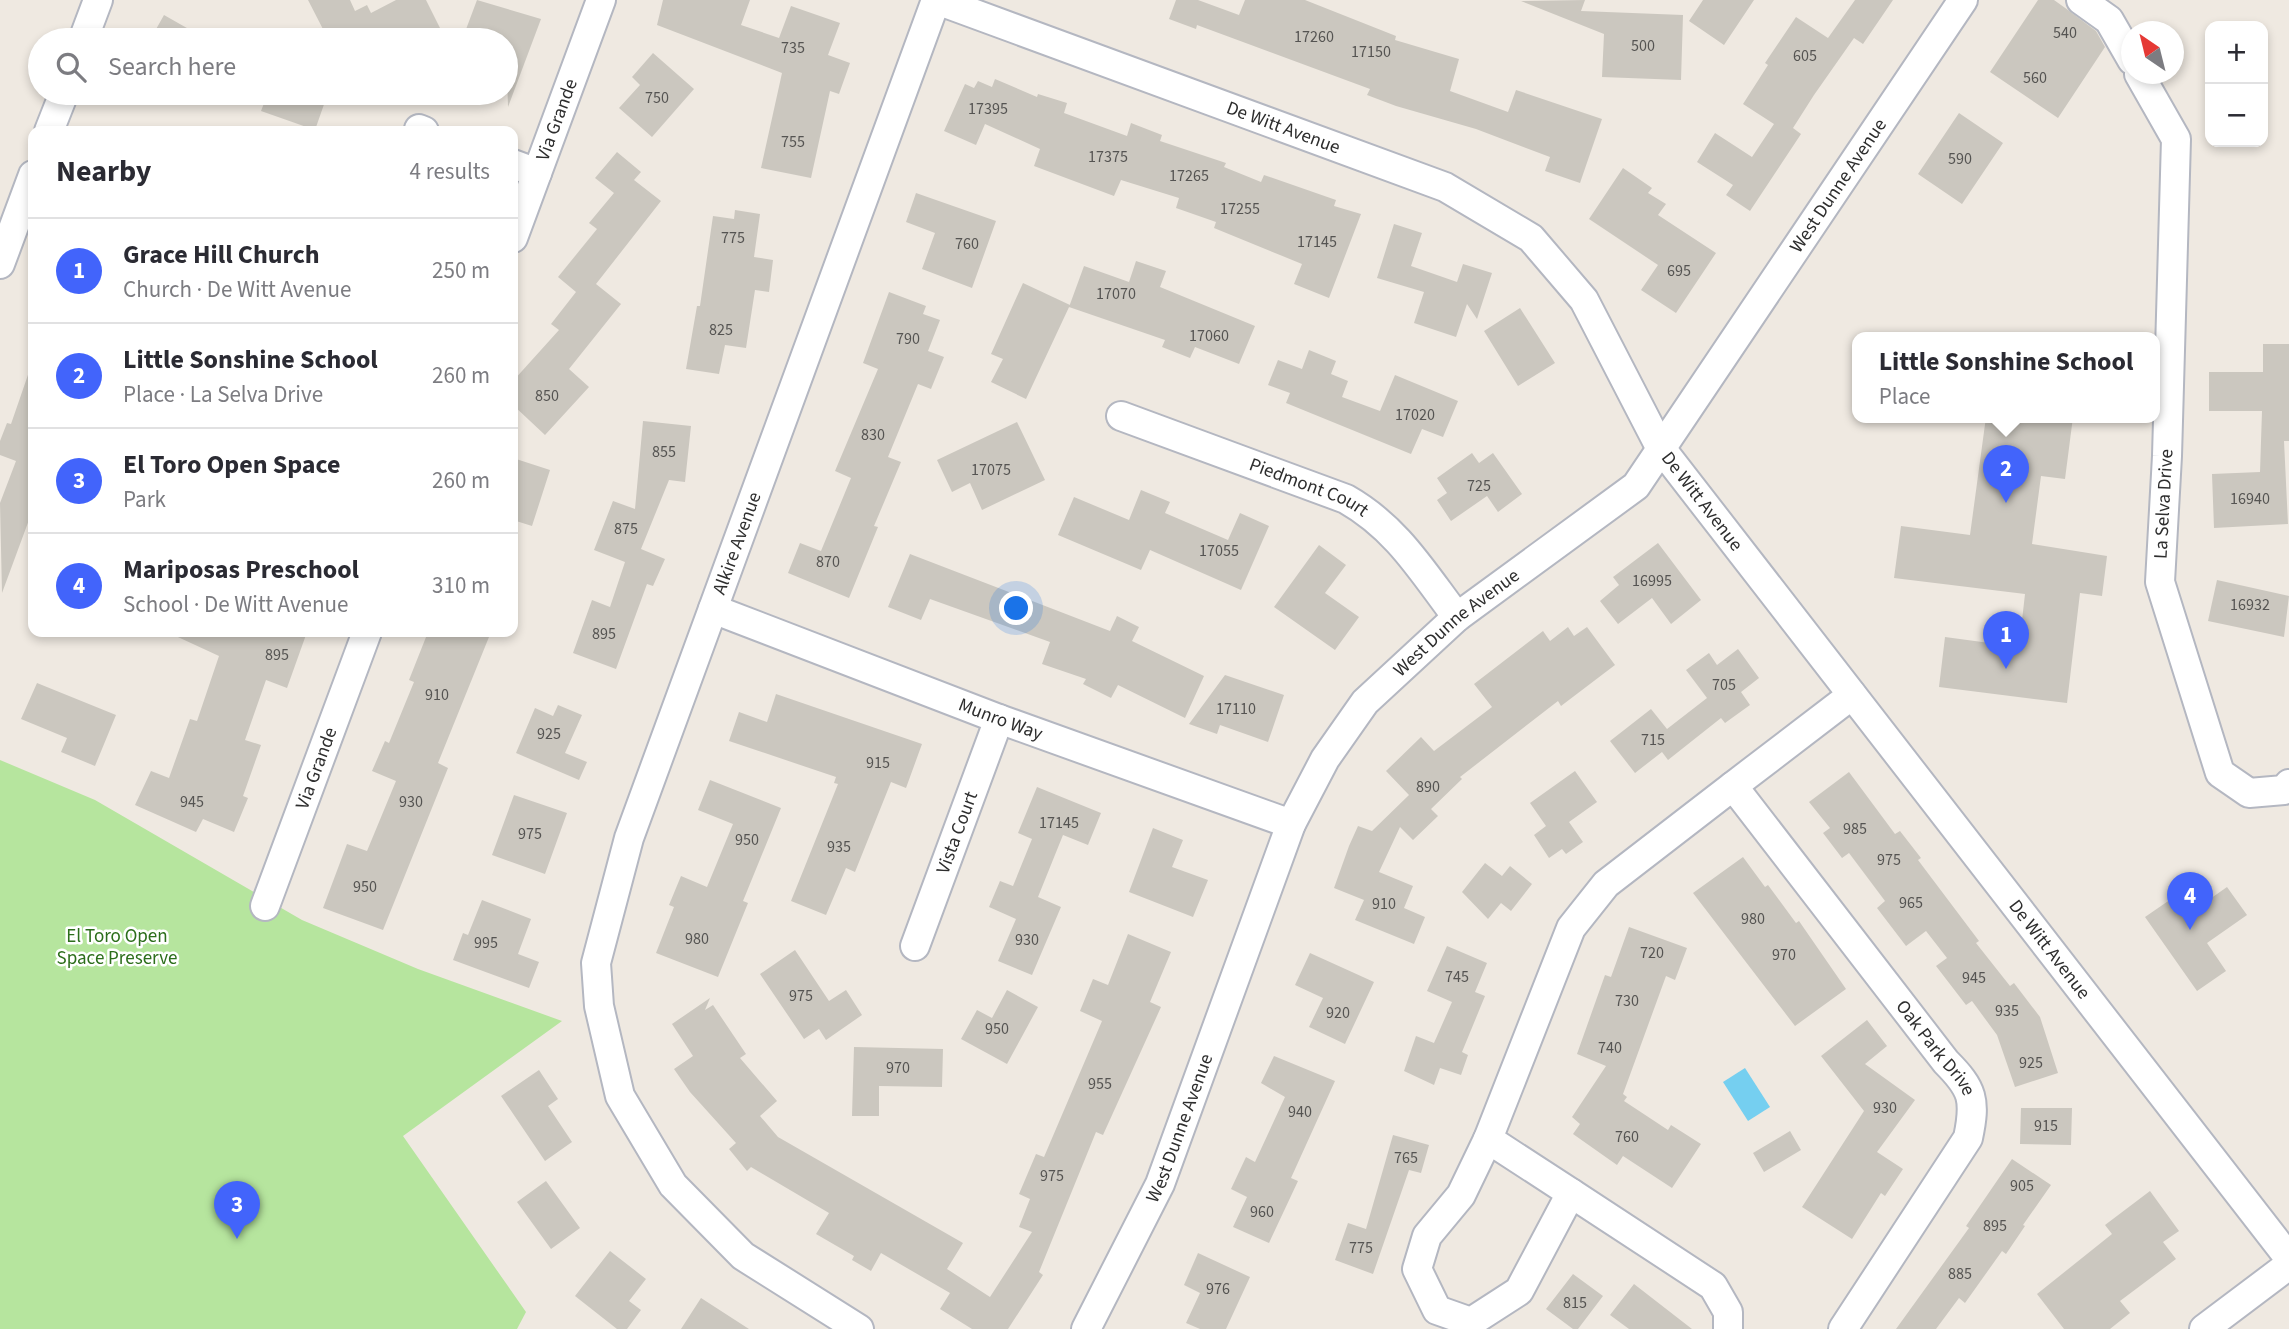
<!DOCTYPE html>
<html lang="en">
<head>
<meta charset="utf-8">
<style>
	:root { --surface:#fff; --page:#f7f7f7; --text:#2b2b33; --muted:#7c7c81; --line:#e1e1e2; --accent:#4264fb }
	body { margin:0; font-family:"Source Sans 3",sans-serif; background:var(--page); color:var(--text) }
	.controls { position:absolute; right:21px; top:21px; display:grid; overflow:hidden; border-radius:14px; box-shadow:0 4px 10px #0003 }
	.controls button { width:63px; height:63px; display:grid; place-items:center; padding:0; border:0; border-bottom:2px solid var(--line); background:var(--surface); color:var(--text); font:35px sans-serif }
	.compass { position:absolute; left:2121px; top:21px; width:63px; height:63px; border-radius:50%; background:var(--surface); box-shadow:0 4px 10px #0003; rotate:325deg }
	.you { position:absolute; left:1017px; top:609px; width:24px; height:24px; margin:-18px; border:5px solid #fff; border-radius:50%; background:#1a73e8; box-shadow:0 0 0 10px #1a73e833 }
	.badge { display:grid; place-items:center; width:46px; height:46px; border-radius:50%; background:var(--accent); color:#fff; font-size:23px; font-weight:700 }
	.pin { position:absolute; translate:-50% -58px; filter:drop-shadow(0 2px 4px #0008) }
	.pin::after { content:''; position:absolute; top:37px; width:24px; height:21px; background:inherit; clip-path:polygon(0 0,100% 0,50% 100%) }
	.popup { position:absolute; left:1852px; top:332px; width:308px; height:91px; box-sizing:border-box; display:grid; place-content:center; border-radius:14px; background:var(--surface); filter:drop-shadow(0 2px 5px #0005); font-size:23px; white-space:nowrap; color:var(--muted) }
	.popup b { font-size:26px; color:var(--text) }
	.popup::after { content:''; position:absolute; left:50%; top:100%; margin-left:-14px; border:14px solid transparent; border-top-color:var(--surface) }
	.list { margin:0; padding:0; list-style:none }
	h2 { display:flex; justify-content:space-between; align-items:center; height:91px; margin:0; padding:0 28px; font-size:30px }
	h2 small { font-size:23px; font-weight:400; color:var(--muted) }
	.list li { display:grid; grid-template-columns:46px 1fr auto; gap:21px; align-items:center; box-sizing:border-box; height:105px; padding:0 28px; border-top:2px solid var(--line) }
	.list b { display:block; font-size:26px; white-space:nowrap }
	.list p { margin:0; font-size:23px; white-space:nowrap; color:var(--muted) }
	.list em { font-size:23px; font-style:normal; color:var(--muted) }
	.icon { flex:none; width:38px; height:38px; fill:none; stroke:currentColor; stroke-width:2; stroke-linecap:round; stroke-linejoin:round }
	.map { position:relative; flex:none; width:2289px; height:1329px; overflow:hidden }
	.search { position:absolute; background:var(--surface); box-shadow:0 4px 10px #0003; left:28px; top:28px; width:490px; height:77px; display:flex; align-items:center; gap:18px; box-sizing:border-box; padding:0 24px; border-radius:38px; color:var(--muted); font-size:26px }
	.panel { position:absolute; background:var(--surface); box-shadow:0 4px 10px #0003; left:28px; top:126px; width:490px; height:511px; border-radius:14px }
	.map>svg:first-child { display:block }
	.green { fill:#b6e59e }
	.water { fill:#75cff0 }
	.building { fill:#cbc7bf }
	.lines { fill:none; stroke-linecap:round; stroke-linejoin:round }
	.street-casing { stroke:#b4b7c1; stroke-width:32 }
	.street { stroke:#fff; stroke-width:28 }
	.labels { text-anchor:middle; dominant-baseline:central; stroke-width:5; stroke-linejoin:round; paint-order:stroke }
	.number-label { font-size:16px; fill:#555452 }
	.street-label { font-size:19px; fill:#2e2e2e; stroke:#fff }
	.park-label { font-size:19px; fill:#2c6e1b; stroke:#fff }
</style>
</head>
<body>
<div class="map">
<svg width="2289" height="1329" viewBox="0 0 2289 1329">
	<rect width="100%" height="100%" fill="#efe9e1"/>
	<path class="green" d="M0 760 95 800 302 920 418 969 562 1021 403 1136 526 1312 517 1329H0Z"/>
	<path class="water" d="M1745 1068 1770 1107 1748 1121 1723 1082Z"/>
	<path class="building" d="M308 0H350L355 11 367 5 371 13 396 0H426L442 32 425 40H340L335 30 326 35Z
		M477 0 541 19 508 107 506 40H462Z
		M663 0H750L741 25 779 38 791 6 840 23 828 55 850 63 839 94 830 91 811 178 761 168 782 73 657 25Z
		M1176 0H1198L1239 15 1245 0H1305L1396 36 1395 40 1459 59 1450 91 1508 112 1516 90 1602 119 1580 183 1545 171 1550 157 1476 129 1396 106 1367 95 1370 89 1197 25 1196 29 1169 19Z
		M1585 0 1581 11 1683 15 1681 80 1602 77 1604 34 1521 1Z
		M1703 0H1754L1724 45 1689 21Z
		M1855 0H1893L1863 44 1854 38 1814 95 1793 128 1801 134 1750 211 1726 195 1733 185 1697 162 1715 133 1752 157 1774 124 1743 104 1768 65 1765 63 1796 17 1828 38Z
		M2038 0H2054L2068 10 2096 31 2105 47 2058 118 1990 72Z
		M164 15 208 40H150Z
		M653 53 694 89 652 137 619 108 640 85 632 77Z
		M995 79 1037 97 1038 94 1067 103 1064 113 1127 136 1131 123 1162 135 1160 141 1226 163 1224 167 1261 182 1264 175 1336 200 1334 206 1361 214 1329 298 1294 284 1302 264 1214 228 1216 222 1176 208 1179 198 1121 180 1114 196 1034 166 1040 149 985 124 976 145 944 131 965 84 974 88 978 81 992 87Z
		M268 93H328L315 130 261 111Z
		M1959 113 2003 143 1962 204 1918 174Z
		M617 152 641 172 634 180 661 201 596 284 621 304 569 369 589 387 545 435 513 405V381L559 330 551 324 576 292 558 277 597 229 589 223 614 193 595 178Z
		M1623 168 1652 188 1648 193 1666 204 1658 215 1716 253 1676 313 1641 290 1658 265 1589 219Z
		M916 193 996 221 972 288 922 269 935 233 906 222Z
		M735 210 760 214 754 257 773 260 769 292 755 290 746 348 725 345 719 374 686 369 697 306H700L713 216 734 219Z
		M1394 224 1422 233 1411 266 1457 282 1463 264 1492 273 1477 319 1467 304 1456 337 1414 323 1424 292 1377 278Z
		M1136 261 1166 271 1160 287 1255 326 1239 364 1195 347 1190 358 1162 347 1165 340 1069 307 1084 266 1129 282Z
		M1023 283 1070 305 1026 399 991 382 1003 359 991 354Z
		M889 292 926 306 923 314 940 320 928 351 944 357 931 389 918 384 888 457 901 462 874 526 878 527 849 598 788 573 800 543 821 551 851 478 835 471 878 369 863 363Z
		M1520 308 1555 363 1518 386 1484 331Z
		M2263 344H2289V441H2284L2288 524 2214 528 2212 474 2260 472 2262 411H2209V372H2263Z
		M1309 350 1336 361 1331 374 1348 381 1342 397 1380 411 1395 375 1458 401 1443 437 1422 429 1411 454 1286 403 1290 393 1268 385 1278 360 1302 369Z
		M30 369 33 370V509L2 593 0 503 16 461 0 455V441L7 423 11 424Z
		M1986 417H2073L2065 479 2041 476 2032 544 2107 556 2102 596 2080 593 2067 703 1939 687 1945 637 2019 647 2025 594 1894 578 1901 526 1970 535Z
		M643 421 691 426 685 482 669 480 641 549 665 559 653 586 647 584 616 669 573 653 592 600 610 607 625 562 594 550 613 501 635 509Z
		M1017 422 1045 480 982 510 970 483 952 492 937 460Z
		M1472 453 1479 463 1493 453 1522 494 1498 512 1487 496 1451 521 1437 500 1447 493 1437 478Z
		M513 458 550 470 532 526 513 520Z
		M1141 490 1170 502 1165 513 1228 540 1240 513 1269 526 1241 590 1150 550 1141 570 1058 535 1074 497 1129 520Z
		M1658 543 1701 600 1671 624 1652 598 1618 624 1600 601 1619 585 1613 577Z
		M1319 545 1346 565 1325 593 1359 617 1335 650 1274 607Z
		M910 554 1110 631 1117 616 1139 627 1132 641 1204 676 1185 718 1118 685 1111 698 1083 684 1086 679 1042 664 1050 642 930 599 921 620 888 607Z
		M2217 580 2289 596 2284 637 2208 621Z
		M1568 627 1574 636 1587 627 1615 665 1561 706 1558 701 1460 777 1462 779 1431 809 1438 816 1413 840 1400 827 1379 872 1413 886 1404 908 1425 917 1414 944 1355 920 1364 900 1334 888 1349 846 1358 826 1372 831 1409 795 1386 771 1421 737 1434 751 1492 707 1474 684 1543 631 1550 641Z
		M167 632H307L287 688 266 680 245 740 261 745 243 796 248 798 234 832 203 819 196 832 135 805 151 771 169 778 190 719 197 721 219 656Z
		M428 632H491L438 763 448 768 383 930 323 908 347 844 367 851 396 781 372 771 385 741 389 743 414 682 409 680Z
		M1738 649 1759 678 1741 692 1750 705 1725 723 1721 718 1668 760 1662 752 1635 773 1610 741 1651 709 1667 729 1707 698 1686 670 1709 653 1717 665Z
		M1225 675 1284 695 1268 742 1220 725 1217 734 1189 724Z
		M37 683 116 715 95 766 61 752 67 738 21 719Z
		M776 694 922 744 906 788 891 782 855 872 846 868 826 915 791 901 838 784 834 783 836 777 729 741 739 712 767 722Z
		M558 705 582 715 565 753 587 762 579 780 516 753 535 708 553 716Z
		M1575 771 1597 802 1569 822 1583 842 1566 854 1562 849 1549 858 1534 835 1546 826 1530 803Z
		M1849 772 1895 834 1900 831 1921 858 1918 860 1979 941 1976 943 2010 986 2014 983 2040 1017 2058 1073 2015 1087 1997 1035 1972 1001 1966 1005 1936 966 1947 958 1926 931 1906 946 1877 908 1885 901 1849 853 1842 858 1823 833 1830 828 1809 802Z
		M710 780 781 808 743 901 748 903 718 977 656 953 674 907 669 905 681 876 707 887 733 824 698 810Z
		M1037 787 1101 813 1088 845 1063 835 1038 897 1061 907 1032 975 998 961 1016 919 989 907 1000 881 1013 886 1032 839 1018 833Z
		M514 795 567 813 545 874 492 855Z
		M1153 828 1183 840 1172 867 1208 880 1193 917 1129 892Z
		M1743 857 1765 887 1768 885 1796 923 1799 921 1846 989 1795 1026 1693 893Z
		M1485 863 1502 876 1510 866 1532 884 1511 911 1501 903 1488 919 1462 892Z
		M2227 887 2247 915 2207 943 2226 971 2197 991 2145 917 2177 895 2190 913Z
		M482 900 531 919 518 954 539 962 529 988 453 960 463 933 468 935Z
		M1629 927 1687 948 1675 980 1666 976 1623 1094 1627 1097 1624 1101 1668 1130 1671 1125 1701 1144 1672 1188 1623 1156 1617 1165 1573 1134 1580 1124 1572 1117 1606 1066 1577 1054 1605 975 1611 977Z
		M1128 934 1171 952 1150 1002 1161 1007 1103 1135 1096 1132 1039 1272 1043 1275 1008 1329H972L940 1309 950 1293 881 1253 871 1271 852 1260 854 1256 816 1234 829 1213 751 1167 747 1171 729 1149 736 1143 690 1092 674 1069 693 1056 672 1024 710 998 705 1010 713 1005 746 1054 740 1058 777 1101 760 1116 778 1137 963 1243 947 1269 990 1297 1032 1232 1019 1227 1030 1199 1019 1194 1036 1154 1044 1157 1102 1021 1080 1011 1093 979 1108 985Z
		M1447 946 1487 963 1475 992 1485 996 1462 1052 1468 1055 1461 1075 1440 1068 1434 1085 1404 1071 1416 1036 1434 1043 1452 1002 1427 991Z
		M795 950 829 1001 846 990 862 1015 826 1040 819 1029 804 1039 760 974Z
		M1310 953 1374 982 1345 1044 1309 1027 1323 998 1295 985Z
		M1007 990 1038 1007 1007 1064 961 1039 977 1010 992 1018Z
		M1867 1020 1887 1046 1865 1064 1915 1100 1877 1152 1903 1169 1885 1196 1881 1193 1852 1239 1802 1207 1864 1111 1821 1056Z
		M854 1047 943 1049 942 1087 879 1086V1116H852Z
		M1274 1056 1335 1081 1291 1178 1298 1181 1269 1243 1233 1227 1247 1197 1231 1189 1246 1157 1255 1162 1285 1097 1261 1083Z
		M539 1070 558 1099 548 1106 572 1142 545 1161 501 1096Z
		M2021 1108H2072L2071 1145 2020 1144Z
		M1790 1131 1801 1150 1764 1172 1753 1153Z
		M1393 1135 1429 1145 1421 1173 1409 1170 1373 1274 1335 1260 1348 1223 1366 1229Z
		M2012 1159 2051 1185 2023 1225 2025 1226 2006 1254 2002 1251 1965 1303 1959 1298 1936 1329H1896L1969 1228 1966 1226Z
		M546 1181 580 1228 551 1249 517 1202Z
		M2150 1191 2179 1231 2163 1242 2176 1259 2120 1301 2130 1313 2110 1329H2064L2037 1294 2112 1234 2105 1225Z
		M610 1251 646 1279 629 1301 641 1310 627 1329H617L575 1296Z
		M1198 1253 1250 1277 1226 1329H1200L1186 1323 1200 1293 1184 1285Z
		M1573 1274 1603 1296 1578 1329H1573L1546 1309Z
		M1634 1284 1692 1329H1629L1610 1315Z
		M701 1298 749 1329H681Z"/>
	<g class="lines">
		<g class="street-casing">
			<g id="street">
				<path id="s1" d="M937 0 1445 187 1531 238 1584 300 1660 447 2289 1258"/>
				<path d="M2081 0 2109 20 2132 60"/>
				<path d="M83 40 98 0"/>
				<path d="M2139 74 2176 139 2167 456 2160 582 2220 773 2249 793 2284 790 2289 784"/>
				<path d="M419 129 424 131"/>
				<path d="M49 131 64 93"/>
				<path d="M513 164 537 173"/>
				<path id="s2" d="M513 238 601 0"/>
				<path d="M0 264 33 175"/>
				<path id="s3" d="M1121 416 1346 499C1397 528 1422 571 1457 617"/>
				<path id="s4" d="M713 609 999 719 1291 824"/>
				<path d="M1733 786 1852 695"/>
				<path id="s5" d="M265 906 367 632"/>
				<path id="s6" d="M915 946 999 719"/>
				<path d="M1488 1139 1571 1193"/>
				<path id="s7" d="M859 1329 743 1256 673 1185 620 1096 599 1006 596 963 629 838 936 0"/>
				<path id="s8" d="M1086 1329 1160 1184 1291 824 1325 759 1365 702 1457 617 1636 486 1963 0"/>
				<path id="s9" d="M1728 1329V1312L1713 1286 1571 1193 1519 1291 1471 1322 1437 1310 1417 1269 1427 1236 1461 1195 1488 1139 1571 928 1606 884 1733 786 1946 1062C1973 1089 1976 1100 1968 1138L1843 1329"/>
				<path d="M2204 1329 2289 1265"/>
			</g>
		</g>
		<use href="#street" class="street"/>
	</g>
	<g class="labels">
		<g class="number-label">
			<text x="2065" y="33">540</text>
			<text x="1314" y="37">17260</text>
			<text x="1643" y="46">500</text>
			<text x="793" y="48">735</text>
			<text x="1371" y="52">17150</text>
			<text x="1805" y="56">605</text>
			<text x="2035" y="78">560</text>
			<text x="657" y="98">750</text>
			<text x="988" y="109">17395</text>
			<text x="793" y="142">755</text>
			<text x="1108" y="157">17375</text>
			<text x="1960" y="159">590</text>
			<text x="1189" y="176">17265</text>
			<text x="1240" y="209">17255</text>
			<text x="733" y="238">775</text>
			<text x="1317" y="242">17145</text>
			<text x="967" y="244">760</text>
			<text x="1679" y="271">695</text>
			<text x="1116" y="294">17070</text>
			<text x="721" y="330">825</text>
			<text x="1209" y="336">17060</text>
			<text x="908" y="339">790</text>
			<text x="547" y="396">850</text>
			<text x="1415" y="415">17020</text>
			<text x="873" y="435">830</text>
			<text x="664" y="452">855</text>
			<text x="991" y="470">17075</text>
			<text x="1479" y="486">725</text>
			<text x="2250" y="499">16940</text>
			<text x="626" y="529">875</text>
			<text x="1219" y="551">17055</text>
			<text x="828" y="562">870</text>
			<text x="1652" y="581">16995</text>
			<text x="2250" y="605">16932</text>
			<text x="604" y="634">895</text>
			<text x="277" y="655">895</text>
			<text x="1724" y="685">705</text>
			<text x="437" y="695">910</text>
			<text x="1236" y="709">17110</text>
			<text x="549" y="734">925</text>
			<text x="1653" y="740">715</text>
			<text x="878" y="763">915</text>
			<text x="1428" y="787">890</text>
			<text x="192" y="802">945</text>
			<text x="411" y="802">930</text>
			<text x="1059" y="823">17145</text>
			<text x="1855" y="829">985</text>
			<text x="530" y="834">975</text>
			<text x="747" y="840">950</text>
			<text x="839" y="847">935</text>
			<text x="1889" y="860">975</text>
			<text x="365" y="887">950</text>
			<text x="1911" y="903">965</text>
			<text x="1384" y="904">910</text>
			<text x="1753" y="919">980</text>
			<text x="697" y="939">980</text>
			<text x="1027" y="940">930</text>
			<text x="486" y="943">995</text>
			<text x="1652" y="953">720</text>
			<text x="1784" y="955">970</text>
			<text x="1457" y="977">745</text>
			<text x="1974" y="978">945</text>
			<text x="801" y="996">975</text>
			<text x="1627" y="1001">730</text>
			<text x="2007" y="1011">935</text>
			<text x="1338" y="1013">920</text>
			<text x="997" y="1029">950</text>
			<text x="1610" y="1048">740</text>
			<text x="2031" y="1063">925</text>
			<text x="898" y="1068">970</text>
			<text x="1100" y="1084">955</text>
			<text x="1885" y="1108">930</text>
			<text x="1300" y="1112">940</text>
			<text x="2046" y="1126">915</text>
			<text x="1627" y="1137">760</text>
			<text x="1406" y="1158">765</text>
			<text x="1052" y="1176">975</text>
			<text x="2022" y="1186">905</text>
			<text x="1262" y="1212">960</text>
			<text x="1995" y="1226">895</text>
			<text x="1361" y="1248">775</text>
			<text x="1960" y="1274">885</text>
			<text x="1218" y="1289">976</text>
			<text x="1575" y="1303">815</text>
		</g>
		<g class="street-label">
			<text stroke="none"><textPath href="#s2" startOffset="126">Via Grande</textPath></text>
			<text stroke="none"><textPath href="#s1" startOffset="369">De Witt Avenue</textPath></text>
			<text stroke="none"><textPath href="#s8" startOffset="1398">West Dunne Avenue</textPath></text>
			<text stroke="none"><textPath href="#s3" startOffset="201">Piedmont Court</textPath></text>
			<text stroke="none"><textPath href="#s1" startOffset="957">De Witt Avenue</textPath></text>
			<text transform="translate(2164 504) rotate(-87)">La Selva Drive</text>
			<text stroke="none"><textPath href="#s7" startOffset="919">Alkire Avenue</textPath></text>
			<text stroke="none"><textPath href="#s8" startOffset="810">West Dunne Avenue</textPath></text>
			<text stroke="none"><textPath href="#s4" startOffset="308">Munro Way</textPath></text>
			<text stroke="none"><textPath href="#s5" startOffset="147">Via Grande</textPath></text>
			<text stroke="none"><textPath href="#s6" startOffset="121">Vista Court</textPath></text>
			<text stroke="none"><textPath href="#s1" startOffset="1524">De Witt Avenue</textPath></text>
			<text stroke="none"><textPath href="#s9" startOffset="1391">Oak Park Drive</textPath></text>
			<text stroke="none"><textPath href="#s8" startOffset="222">West Dunne Avenue</textPath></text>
		</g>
		<g class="park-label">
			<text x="117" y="936">El Toro Open<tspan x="117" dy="22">Space Preserve</tspan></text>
		</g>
	</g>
</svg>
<div class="controls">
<button>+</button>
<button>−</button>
</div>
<svg class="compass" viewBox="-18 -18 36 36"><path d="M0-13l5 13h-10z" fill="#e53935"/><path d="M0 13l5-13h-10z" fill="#7c7c81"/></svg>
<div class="you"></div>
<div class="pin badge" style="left:2006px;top:669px">1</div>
<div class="pin badge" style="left:2006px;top:503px">2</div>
<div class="popup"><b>Little Sonshine School</b>Place</div>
<div class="pin badge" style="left:237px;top:1239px">3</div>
<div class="pin badge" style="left:2190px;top:930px">4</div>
<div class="search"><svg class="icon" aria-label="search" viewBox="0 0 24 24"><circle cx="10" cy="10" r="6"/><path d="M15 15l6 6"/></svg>Search here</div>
<section class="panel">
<h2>Nearby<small>4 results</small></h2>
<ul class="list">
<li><span class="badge">1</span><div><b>Grace Hill Church</b><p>Church · De Witt Avenue</p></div><em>250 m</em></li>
<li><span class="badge">2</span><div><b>Little Sonshine School</b><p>Place · La Selva Drive</p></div><em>260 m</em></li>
<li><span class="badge">3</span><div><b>El Toro Open Space</b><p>Park</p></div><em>260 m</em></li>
<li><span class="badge">4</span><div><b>Mariposas Preschool</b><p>School · De Witt Avenue</p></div><em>310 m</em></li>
</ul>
</section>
</div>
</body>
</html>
